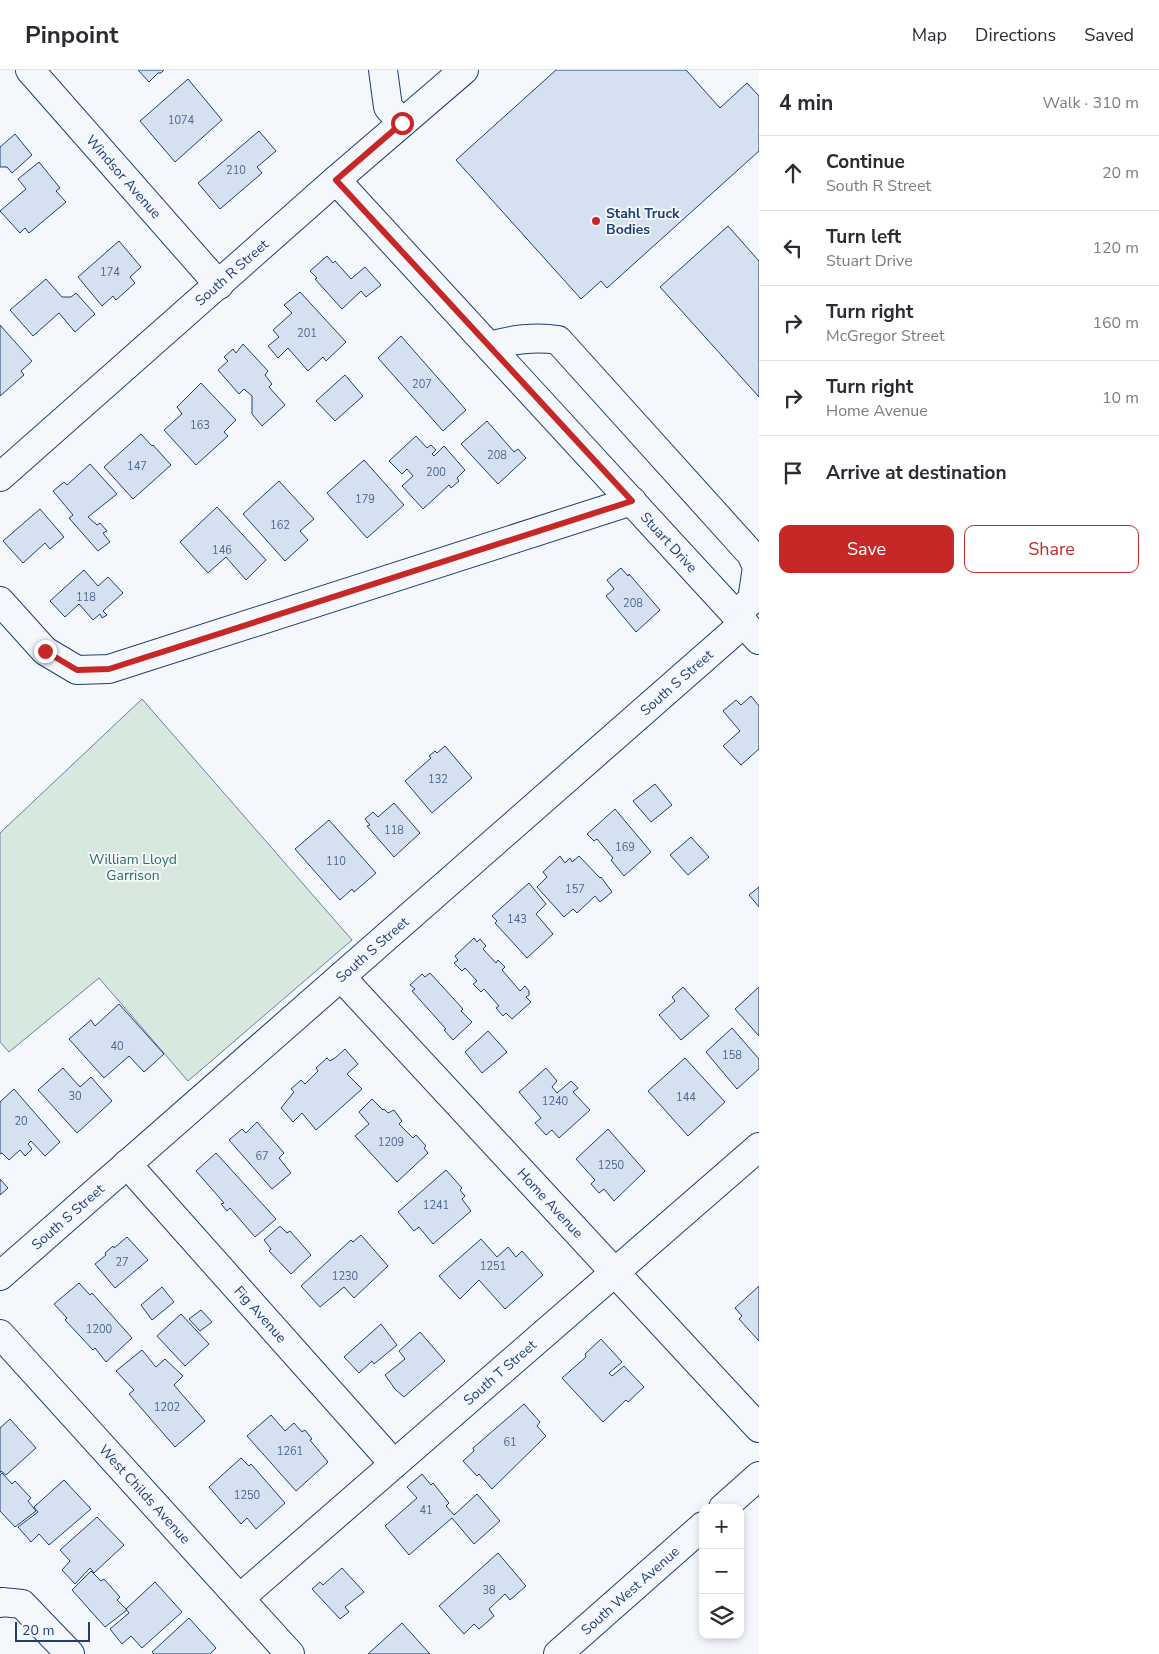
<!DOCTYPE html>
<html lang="en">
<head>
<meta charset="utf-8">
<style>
	:root { --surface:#fff; --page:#f7f7f7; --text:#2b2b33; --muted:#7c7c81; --line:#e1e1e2; --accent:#c62828 }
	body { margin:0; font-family:"Nunito Sans",sans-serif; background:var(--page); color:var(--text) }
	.controls { position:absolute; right:15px; bottom:15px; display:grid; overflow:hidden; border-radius:10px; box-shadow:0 2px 8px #0003 }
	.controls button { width:45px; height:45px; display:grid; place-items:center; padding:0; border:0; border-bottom:1px solid var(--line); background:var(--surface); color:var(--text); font:25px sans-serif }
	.scale { position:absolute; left:15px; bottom:12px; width:75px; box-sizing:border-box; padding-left:5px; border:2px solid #1d3f73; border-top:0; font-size:14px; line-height:18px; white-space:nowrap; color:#1d3f73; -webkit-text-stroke:4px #f4f7fb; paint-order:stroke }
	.stop { position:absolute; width:15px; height:15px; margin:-11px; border:4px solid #c62828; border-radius:50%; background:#fff }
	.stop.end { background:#c62828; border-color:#fff; box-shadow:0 1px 5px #0008 }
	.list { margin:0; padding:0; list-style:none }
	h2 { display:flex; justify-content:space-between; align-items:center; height:65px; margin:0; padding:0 20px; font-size:21px }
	h2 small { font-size:16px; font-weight:400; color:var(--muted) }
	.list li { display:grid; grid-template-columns:32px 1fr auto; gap:15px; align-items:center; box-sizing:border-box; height:75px; padding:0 20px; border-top:1px solid var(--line) }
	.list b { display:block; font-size:19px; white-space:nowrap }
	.list p { margin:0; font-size:16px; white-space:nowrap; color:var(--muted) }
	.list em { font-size:16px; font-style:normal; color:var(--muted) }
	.actions { display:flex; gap:10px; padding:15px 20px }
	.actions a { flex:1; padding:11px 0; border:1px solid var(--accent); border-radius:10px; text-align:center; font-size:18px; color:var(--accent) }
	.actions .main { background:var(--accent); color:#fff }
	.icon { flex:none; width:28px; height:28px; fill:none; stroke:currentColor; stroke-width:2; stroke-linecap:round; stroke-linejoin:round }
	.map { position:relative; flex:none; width:759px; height:1584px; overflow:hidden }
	header { display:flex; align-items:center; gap:30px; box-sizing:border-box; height:70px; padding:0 25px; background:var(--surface); border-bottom:1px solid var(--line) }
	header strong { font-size:24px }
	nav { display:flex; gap:28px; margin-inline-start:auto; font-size:18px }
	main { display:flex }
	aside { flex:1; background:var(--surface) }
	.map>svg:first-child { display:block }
	.green { fill:#d7e8df; stroke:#687fa3 }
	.building { fill:#d5e0f0; stroke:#1d3f73 }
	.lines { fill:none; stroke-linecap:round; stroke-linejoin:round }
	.minor-casing { stroke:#1d3f73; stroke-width:30 }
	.minor { stroke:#f4f7fb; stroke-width:28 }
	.route { stroke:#c62828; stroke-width:6 }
	.poi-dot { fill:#c62828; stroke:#f4f7fb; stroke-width:2 }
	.labels { text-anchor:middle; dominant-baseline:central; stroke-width:4; stroke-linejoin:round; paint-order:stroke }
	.number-label { font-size:11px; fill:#4b6792 }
	.street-label { font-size:14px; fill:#1d3f73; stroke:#f4f7fb }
	.poi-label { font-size:14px; font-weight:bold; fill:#1d3f73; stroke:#f4f7fb; text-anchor:start }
	.park-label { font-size:14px; fill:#2c6c60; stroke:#f4f7fb }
</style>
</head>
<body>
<header>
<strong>Pinpoint</strong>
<nav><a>Map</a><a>Directions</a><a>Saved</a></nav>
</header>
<main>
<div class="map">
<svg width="759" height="1584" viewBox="0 0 759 1584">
	<rect width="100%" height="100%" fill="#f4f7fb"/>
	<path class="green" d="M142 629 352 870 188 1011 99 908 9 982 0 972V763Z"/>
	<path class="building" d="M138 0H164L161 3H158L149 12Z
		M556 0H686L720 38 747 13 759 26V81L607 218 601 211 581 229 456 90Z
		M188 9 222 50 175 92 140 51Z
		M259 61 276 81 257 97 262 103 220 139 198 113Z
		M15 64 32 85 12 103 7 97H0V77Z
		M39 92 60 118 56 121 66 132 29 163 25 158 20 163 0 141 26 119 18 109Z
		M728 156 759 191V327L660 217Z
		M119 171 141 197 130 207 135 213 116 230 113 226 102 236 78 207Z
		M327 186 333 193 335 191 351 209 365 197 381 215 366 227 361 221 342 239 315 209 317 208 310 201Z
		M46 209 62 227H71L76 223 95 244 75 262 59 243 33 266 10 240Z
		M300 222 346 272 326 291 323 287 308 301 288 278 278 288 268 276 279 267 273 260 292 243 284 235Z
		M0 255 32 291 21 301 24 305 0 326Z
		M401 266 466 340 443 361 378 288Z
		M243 274 268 301 265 305 272 314 269 317 285 335 262 356 252 344V326L244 319 239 324 218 300 228 291 224 287 233 279 236 283Z
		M345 305 363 326 335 351 316 331Z
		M201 313 236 350 224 362 228 366 196 395 164 360 182 344 177 337Z
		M487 351 514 382 518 379 526 388 498 414 461 374Z
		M141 364 152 376 153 375 171 395 133 429 104 397Z
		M416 366 427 378 431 375 436 380 432 384 434 386 444 376 465 400 457 408 459 411 451 418 449 415 423 439 402 416 413 406 407 399 402 404 389 391Z
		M364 390 404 435 367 468 327 423Z
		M90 394 117 424 88 447 97 455 100 453 107 461 103 463 110 472 98 481 69 448 73 445 53 421 64 412 67 415Z
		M279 411 314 449 300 461 308 470 285 491 243 444Z
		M217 437 266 490 246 510 226 487 208 503 180 472Z
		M40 439 64 467 50 479 45 473 23 493 3 471Z
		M621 498 628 506 629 504 660 540 636 562 606 526 614 519 607 510Z
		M84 500 98 516 108 507 123 523 103 541 107 545 102 548 100 544 93 550 79 534 65 547 50 531Z
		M751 626 759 636V679L741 695 723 676 740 661 723 641 736 630 741 635Z
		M445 676 472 708 432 743 405 711 431 688 429 686 435 681 437 683Z
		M655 714 672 735 651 752 633 731Z
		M394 733 420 763 394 787 367 756 370 755 365 749 373 742 378 747Z
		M615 739 651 782 624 806 611 790 613 788 597 769 594 771 587 764Z
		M329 750 376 803 354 822 352 819 340 830 295 779Z
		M691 767 709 787 688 805 670 785Z
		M560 786 565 793 570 788 572 792 579 786 600 808 601 807 612 822 600 832 595 826 577 843 573 839 564 847 537 817 547 807 543 802Z
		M529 813 546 834 536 844 553 864 527 888 495 853 497 851 492 846Z
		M759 817V837L749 825Z
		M474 868 477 872 480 869 486 876 483 879 496 893 498 890 505 897 502 900 520 921 525 916 529 921V925L526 927 531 932 512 949 506 943 503 946 496 938 499 936 484 919 481 922 473 914 477 911 465 898 462 901 454 893 458 890 455 886Z
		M430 903 463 939 461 941 472 952 453 970 444 960 446 959 412 921 415 919 410 915 422 904 425 907Z
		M683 917 709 946 681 970 659 945 675 931 672 927Z
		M759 917V966L735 939Z
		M119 934 164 984 144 1002 129 986 104 1008 69 969 91 950 95 956Z
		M732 958 759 989V999L737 1019 706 982Z
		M488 961 507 982 482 1003 465 982Z
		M345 979 358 994 347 1004 362 1019 316 1060 302 1043 293 1052 281 1038 294 1022 291 1019 301 1010 305 1014 318 1001 316 998 327 988 330 991 335 988Z
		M685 988 725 1032 688 1066 648 1021Z
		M63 998 80 1017 91 1007 112 1031 77 1063 38 1020Z
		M546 998 557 1011 552 1017 557 1023 571 1011 578 1018 573 1022 590 1040 559 1068 552 1060 546 1065 535 1053 541 1048 519 1022Z
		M14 1019 60 1072 45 1086 31 1071 28 1074 32 1079 25 1086 20 1080 9 1090 2 1083 0 1084V1032Z
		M372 1029 383 1040 384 1039 388 1043 394 1040 402 1051 399 1054 413 1068 416 1065 426 1076 424 1078 428 1083 397 1112 355 1066 369 1054 359 1042Z
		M257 1052 284 1083 279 1088 291 1103 272 1119 229 1070 242 1059 246 1063Z
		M608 1059 645 1101 614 1131 604 1119 599 1123 591 1114 595 1110 576 1089Z
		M216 1083 276 1149 255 1167 230 1138 227 1141 221 1134 224 1133 196 1101Z
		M446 1100 462 1118 460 1120 465 1126 462 1129 471 1141 433 1174 419 1157 414 1161 398 1142Z
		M0 1109 8 1118 0 1125Z
		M280 1156 287 1163 290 1161 311 1185 291 1204 269 1181 271 1179 264 1170Z
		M361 1165 388 1196 354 1228 344 1217 320 1237 301 1216 351 1170 353 1172Z
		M127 1167 148 1190 115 1218 95 1194 106 1185 105 1183 113 1176 114 1178Z
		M481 1169 497 1187 508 1177 516 1187 522 1181 543 1205 505 1239 479 1210 460 1229 439 1206Z
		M79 1213 90 1225 92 1223 132 1268 106 1292 95 1278 93 1280 65 1250 67 1248 54 1234Z
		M759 1216V1271L739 1249 742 1246 735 1238Z
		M162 1217 174 1232 152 1250 141 1235Z
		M201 1240 212 1252 200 1261 189 1249Z
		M181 1244 209 1274 185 1296 157 1266Z
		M381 1254 397 1275 374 1294 372 1291 359 1303 344 1287Z
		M420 1262 445 1291 404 1327 395 1319 385 1305 405 1289 399 1281Z
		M601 1269 622 1292 609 1303 612 1306 624 1296 644 1317 628 1332 626 1330 603 1352 562 1308 586 1287 585 1284Z
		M142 1280 156 1297 165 1289 183 1306 174 1315 205 1351 175 1377 129 1324 134 1320 116 1301Z
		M524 1334 540 1352 537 1356 546 1366 492 1419 479 1404 477 1406 463 1391 474 1381 473 1378Z
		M271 1345 285 1361 294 1353 302 1362 305 1360 312 1369 310 1370 328 1392 296 1421 247 1366Z
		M10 1349 36 1378 6 1405 1 1401 0 1403V1358Z
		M241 1388 249 1396 251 1394 285 1433 256 1459 247 1448 241 1454 209 1417Z
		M2 1403 12 1414 15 1411 31 1428 28 1431 36 1441 15 1457 0 1441V1405Z
		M422 1404 431 1415 433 1413 449 1433 446 1436 454 1445 477 1424 500 1451 474 1474 452 1448 409 1485 385 1456 417 1428 407 1417Z
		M64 1410 91 1439 49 1475 39 1464 31 1472 18 1457 38 1442 34 1437Z
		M97 1447 124 1475 94 1503 90 1498 75 1514 62 1500 70 1491 60 1480Z
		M498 1483 526 1516 510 1530 505 1524 489 1539 494 1546 479 1559 474 1554 464 1564 439 1536Z
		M342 1498 364 1522 345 1537 349 1542 340 1549 312 1519 320 1512 323 1515Z
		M91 1501 101 1511 104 1509 120 1527 117 1530 127 1540 105 1557 72 1520Z
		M155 1512 182 1542 142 1578 131 1566 122 1574 110 1559 129 1543 126 1539Z
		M189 1548 216 1578 210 1584H154L152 1582Z
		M402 1553 430 1584H368Z"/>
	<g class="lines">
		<g class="minor-casing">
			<g id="minor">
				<path id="s1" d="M30 0 219 215"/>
				<path d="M383 0 388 37 402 53"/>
				<path id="s2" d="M336 110 759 570"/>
				<path d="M489 276C512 270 534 266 558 270L751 484 757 497 752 530 735 544"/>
				<path id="s3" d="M0 407 336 110 464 0"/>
				<path d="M0 531 45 581 77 600 109 599 632 431"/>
				<path id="s4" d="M341 907 759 1358"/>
				<path id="s5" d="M127 1094 394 1394"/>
				<path id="s6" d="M0 1206 744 553"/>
				<path id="s7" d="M0 1264 290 1584"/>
				<path d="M723 1438 759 1406"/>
				<path id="s8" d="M240 1528 759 1077"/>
				<path d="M0 1533 2 1532 22 1534 70 1584"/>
				<path id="s9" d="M558 1584 703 1456"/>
			</g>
		</g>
		<use href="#minor" class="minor"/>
	</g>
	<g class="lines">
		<path class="route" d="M45 581 77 600 109 599 632 431 336 110 402 53"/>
	</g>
	<circle class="poi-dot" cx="596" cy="151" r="5"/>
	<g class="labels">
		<g class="number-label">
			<text x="181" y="50">1074</text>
			<text x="236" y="100">210</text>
			<text x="110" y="202">174</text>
			<text x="307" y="263">201</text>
			<text x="422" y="314">207</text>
			<text x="200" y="355">163</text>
			<text x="497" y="385">208</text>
			<text x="137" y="396">147</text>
			<text x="436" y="402">200</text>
			<text x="365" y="429">179</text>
			<text x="280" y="455">162</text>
			<text x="222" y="480">146</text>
			<text x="86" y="527">118</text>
			<text x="633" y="533">208</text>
			<text x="438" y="709">132</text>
			<text x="394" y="760">118</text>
			<text x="625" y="777">169</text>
			<text x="336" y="791">110</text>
			<text x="575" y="819">157</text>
			<text x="517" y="849">143</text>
			<text x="117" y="976">40</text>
			<text x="732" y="985">158</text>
			<text x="75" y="1026">30</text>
			<text x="686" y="1027">144</text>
			<text x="555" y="1031">1240</text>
			<text x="21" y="1051">20</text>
			<text x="391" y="1072">1209</text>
			<text x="262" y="1086">67</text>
			<text x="611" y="1095">1250</text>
			<text x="436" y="1135">1241</text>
			<text x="122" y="1192">27</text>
			<text x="493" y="1196">1251</text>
			<text x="345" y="1206">1230</text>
			<text x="99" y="1259">1200</text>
			<text x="167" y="1337">1202</text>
			<text x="510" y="1372">61</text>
			<text x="290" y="1381">1261</text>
			<text x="247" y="1425">1250</text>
			<text x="426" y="1440">41</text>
			<text x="489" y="1520">38</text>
		</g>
		<g class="street-label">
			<text stroke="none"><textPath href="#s1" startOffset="142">Windsor Avenue</textPath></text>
			<text stroke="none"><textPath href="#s3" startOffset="309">South R Street</textPath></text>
			<text stroke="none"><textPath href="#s2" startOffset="492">Stuart Drive</textPath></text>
			<text stroke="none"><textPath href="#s6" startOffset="900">South S Street</textPath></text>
			<text stroke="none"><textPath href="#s6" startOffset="495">South S Street</textPath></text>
			<text stroke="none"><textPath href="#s4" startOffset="308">Home Avenue</textPath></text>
			<text stroke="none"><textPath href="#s6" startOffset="90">South S Street</textPath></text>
			<text stroke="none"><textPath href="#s5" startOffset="201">Fig Avenue</textPath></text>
			<text stroke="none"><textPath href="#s8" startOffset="344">South T Street</textPath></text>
			<text stroke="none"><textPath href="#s7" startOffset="216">West Childs Avenue</textPath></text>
			<text stroke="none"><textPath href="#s9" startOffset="96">South West Avenue</textPath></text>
		</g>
		<g class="poi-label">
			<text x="606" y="143">Stahl Truck<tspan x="606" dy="16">Bodies</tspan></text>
		</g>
		<g class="park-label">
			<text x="133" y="789">William Lloyd<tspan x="133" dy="16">Garrison</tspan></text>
		</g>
	</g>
</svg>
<div class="controls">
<button>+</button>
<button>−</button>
<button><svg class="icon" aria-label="layers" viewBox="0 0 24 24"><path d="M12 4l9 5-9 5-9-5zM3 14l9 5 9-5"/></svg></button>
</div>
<div class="scale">20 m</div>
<div class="stop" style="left:402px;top:53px"></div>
<div class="stop end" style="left:45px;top:581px"></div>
</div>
<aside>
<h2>4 min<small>Walk · 310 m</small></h2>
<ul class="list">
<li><svg class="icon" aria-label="ahead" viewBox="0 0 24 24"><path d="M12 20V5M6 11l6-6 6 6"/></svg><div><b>Continue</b><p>South R Street</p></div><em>20 m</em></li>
<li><svg class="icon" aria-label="left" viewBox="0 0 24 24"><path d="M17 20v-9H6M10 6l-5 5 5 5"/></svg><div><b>Turn left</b><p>Stuart Drive</p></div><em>120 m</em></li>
<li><svg class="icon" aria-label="right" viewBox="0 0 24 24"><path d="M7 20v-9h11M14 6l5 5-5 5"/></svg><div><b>Turn right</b><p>McGregor Street</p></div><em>160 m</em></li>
<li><svg class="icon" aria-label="right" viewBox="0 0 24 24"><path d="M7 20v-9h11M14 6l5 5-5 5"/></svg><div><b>Turn right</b><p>Home Avenue</p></div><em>10 m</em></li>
<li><svg class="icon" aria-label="arrive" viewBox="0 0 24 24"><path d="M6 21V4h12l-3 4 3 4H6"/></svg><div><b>Arrive at destination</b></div></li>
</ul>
<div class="actions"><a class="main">Save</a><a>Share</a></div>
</aside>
</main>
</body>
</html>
